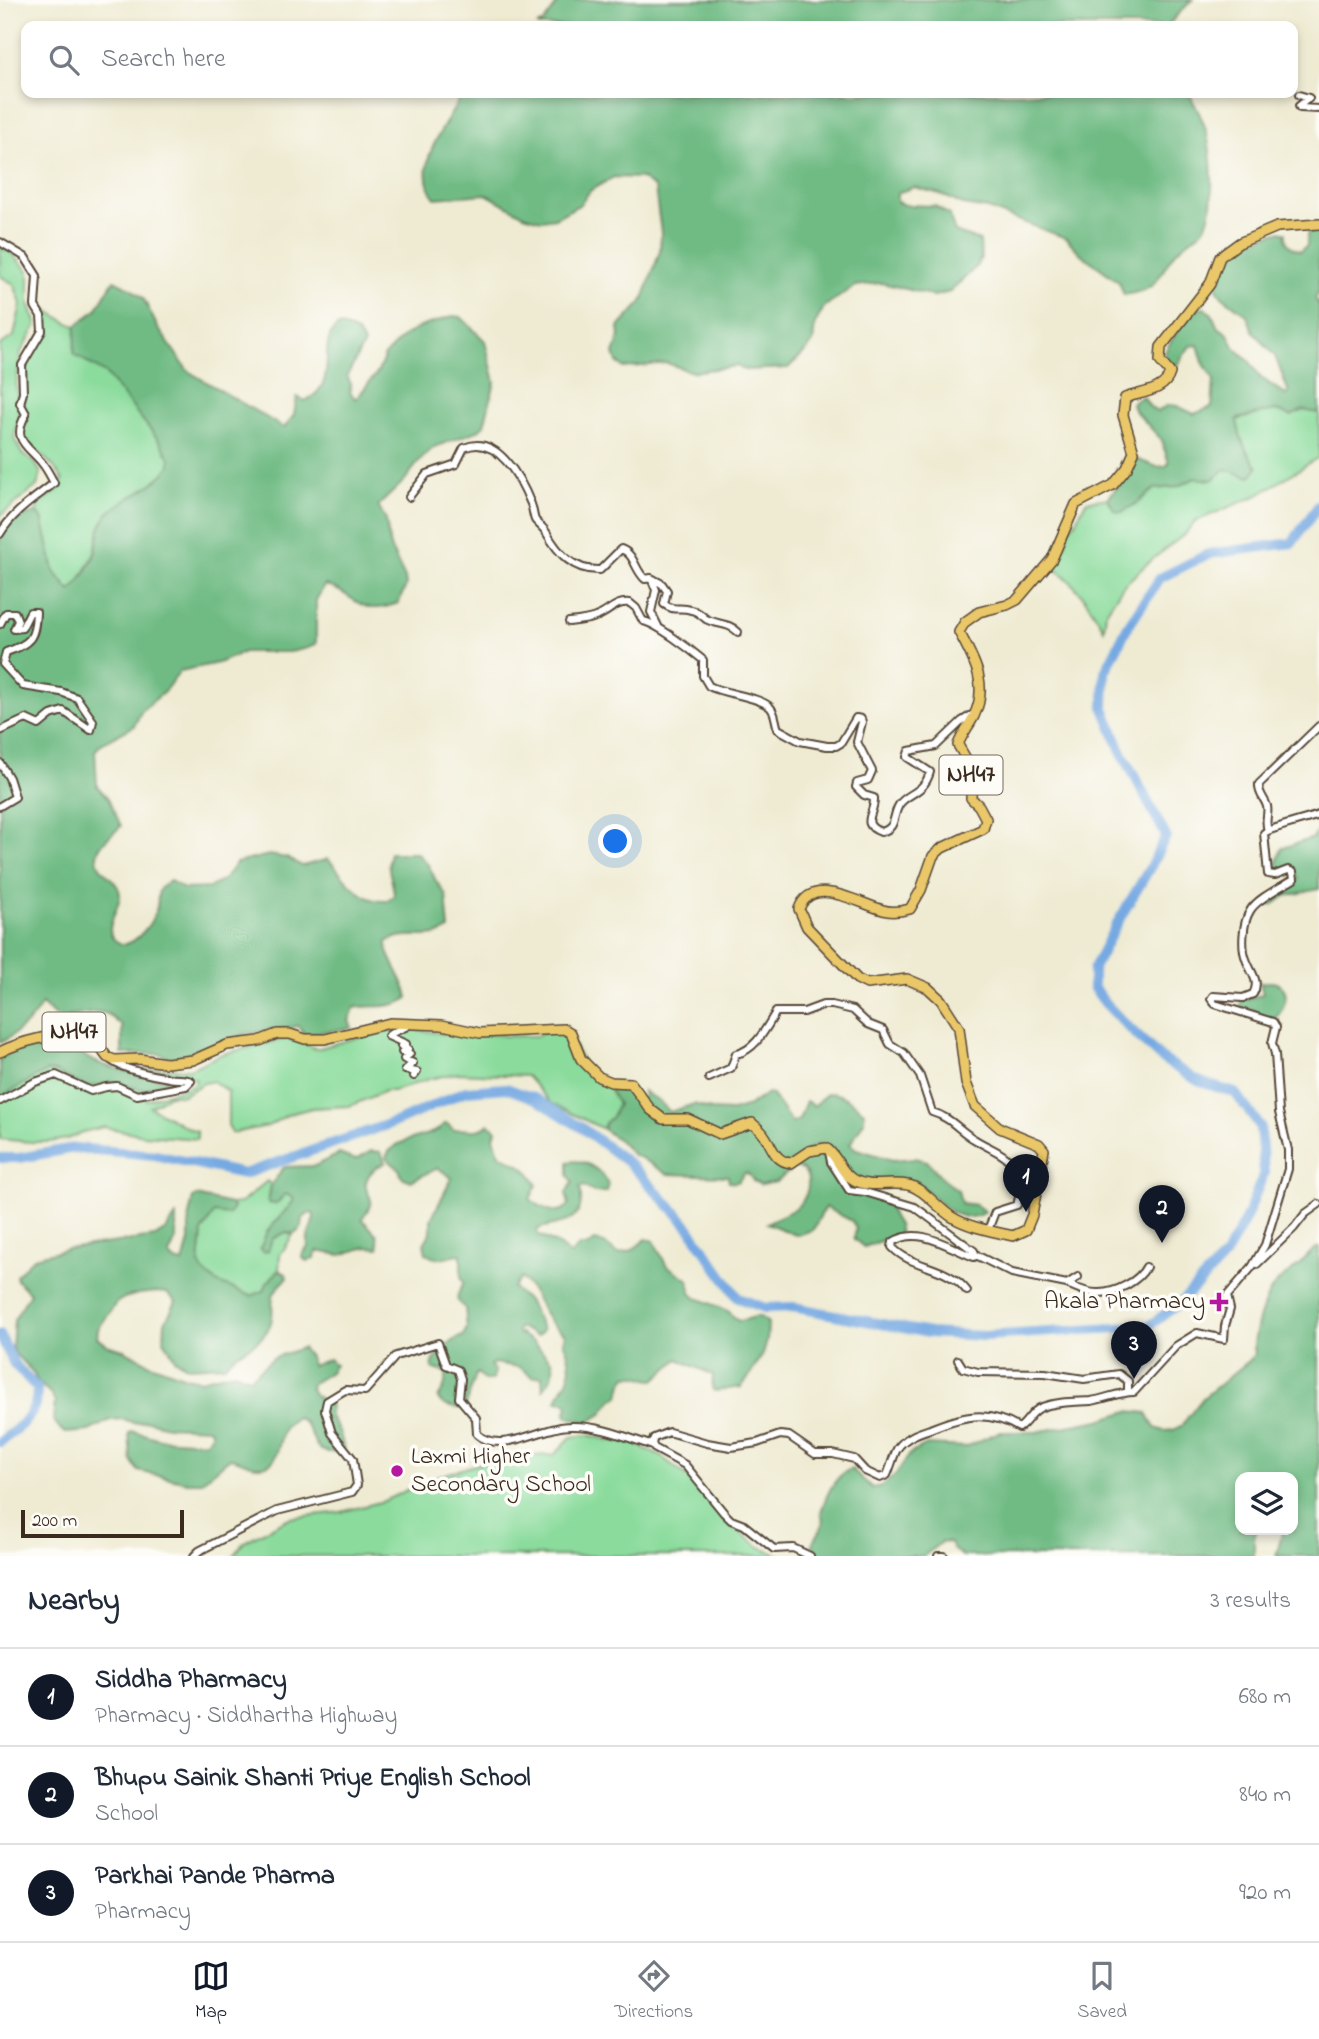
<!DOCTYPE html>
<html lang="en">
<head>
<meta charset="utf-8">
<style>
	:root { --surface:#fff; --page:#f6f6f7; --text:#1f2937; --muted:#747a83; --line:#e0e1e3; --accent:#111827 }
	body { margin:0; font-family:"Indie Flower",sans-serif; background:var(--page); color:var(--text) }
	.controls { position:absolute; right:21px; bottom:21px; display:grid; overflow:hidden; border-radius:14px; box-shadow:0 4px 10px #0003 }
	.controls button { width:63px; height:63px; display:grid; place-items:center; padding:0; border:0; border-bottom:2px solid var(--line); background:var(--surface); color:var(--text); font:35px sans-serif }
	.scale { position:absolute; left:21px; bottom:18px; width:163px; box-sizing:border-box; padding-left:7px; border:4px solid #3b2a1e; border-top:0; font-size:19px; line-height:24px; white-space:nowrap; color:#3b2a1e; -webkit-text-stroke:5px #fdfcf7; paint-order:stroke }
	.you { position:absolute; left:616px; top:842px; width:24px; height:24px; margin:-18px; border:5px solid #fff; border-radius:50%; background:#1a73e8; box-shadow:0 0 0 10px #1a73e833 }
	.badge { display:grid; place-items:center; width:46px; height:46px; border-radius:50%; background:var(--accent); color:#fff; font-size:23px; font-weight:700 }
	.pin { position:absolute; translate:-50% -58px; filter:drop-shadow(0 2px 4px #0008) }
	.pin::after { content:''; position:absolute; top:37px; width:24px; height:21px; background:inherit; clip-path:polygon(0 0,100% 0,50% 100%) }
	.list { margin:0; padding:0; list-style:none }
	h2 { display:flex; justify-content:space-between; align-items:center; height:91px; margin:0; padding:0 28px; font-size:30px }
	h2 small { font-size:23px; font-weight:400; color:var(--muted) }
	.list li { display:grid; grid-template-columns:46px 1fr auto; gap:21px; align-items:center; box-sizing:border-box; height:98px; padding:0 28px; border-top:2px solid var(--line) }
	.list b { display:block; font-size:26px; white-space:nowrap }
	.list p { margin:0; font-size:23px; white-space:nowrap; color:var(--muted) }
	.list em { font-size:23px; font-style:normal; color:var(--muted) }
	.icon { flex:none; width:38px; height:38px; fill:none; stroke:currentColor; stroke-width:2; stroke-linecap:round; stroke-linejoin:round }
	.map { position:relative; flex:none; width:1319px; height:1556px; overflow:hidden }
	.search { position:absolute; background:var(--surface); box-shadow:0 4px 10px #0003; left:21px; right:21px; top:21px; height:77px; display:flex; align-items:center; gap:18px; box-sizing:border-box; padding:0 24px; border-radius:14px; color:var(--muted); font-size:26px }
	.sheet { height:385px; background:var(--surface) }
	nav { display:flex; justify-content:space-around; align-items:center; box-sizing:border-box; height:98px; border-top:2px solid var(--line); background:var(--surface); font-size:19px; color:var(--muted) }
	nav a { display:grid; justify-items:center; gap:4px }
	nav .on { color:var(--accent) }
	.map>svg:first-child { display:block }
	.green { fill:#8adb9c; stroke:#62825d; stroke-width:2 }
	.forest { fill:#6fbb84; stroke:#557251; stroke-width:2 }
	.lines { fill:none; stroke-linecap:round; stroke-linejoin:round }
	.river { stroke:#76a9e2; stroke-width:10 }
	.minor-casing { stroke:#564739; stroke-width:10 }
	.highway-casing { stroke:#564739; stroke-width:12 }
	.minor { stroke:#fff; stroke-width:6 }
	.highway { stroke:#eac769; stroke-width:9 }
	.poi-dot { fill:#b5179e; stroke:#fdfcf7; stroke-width:2.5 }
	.labels { text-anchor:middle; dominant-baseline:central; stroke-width:7; stroke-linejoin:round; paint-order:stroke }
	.shield { fill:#fdfcf7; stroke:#75695f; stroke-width:2 }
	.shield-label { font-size:23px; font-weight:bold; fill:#3b2a1e }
	.poi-label { font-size:24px; fill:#3b2a1e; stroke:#fdfcf7; text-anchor:end }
</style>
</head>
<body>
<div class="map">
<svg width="1319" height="1556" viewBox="0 0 1319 1556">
	<rect width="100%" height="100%" fill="#fdfcf7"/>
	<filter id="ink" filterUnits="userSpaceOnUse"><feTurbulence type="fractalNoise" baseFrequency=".0143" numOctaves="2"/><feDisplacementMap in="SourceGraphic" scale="14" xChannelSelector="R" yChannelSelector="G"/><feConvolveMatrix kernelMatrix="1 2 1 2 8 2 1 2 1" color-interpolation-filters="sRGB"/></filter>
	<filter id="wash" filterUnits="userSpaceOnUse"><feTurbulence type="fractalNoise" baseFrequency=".00686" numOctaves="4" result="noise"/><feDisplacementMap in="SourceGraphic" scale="28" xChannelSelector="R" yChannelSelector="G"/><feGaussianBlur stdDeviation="1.57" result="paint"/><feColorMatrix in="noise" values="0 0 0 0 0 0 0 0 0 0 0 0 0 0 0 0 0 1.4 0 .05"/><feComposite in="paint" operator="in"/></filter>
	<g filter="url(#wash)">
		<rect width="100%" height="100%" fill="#efebd3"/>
		<path class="green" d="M0 248 11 252 29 272V303L37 325 21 352 16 385 19 416 14 438 22 454 34 462 41 473 37 486 0 516V345L14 336 21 304 14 284 0 276Z
			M40 304C46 310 68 324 76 326L74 354 105 373 161 443 170 458V466L159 480 108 513 100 528 94 555 77 586 70 591 54 571 42 518 36 513 39 503 57 491 63 480C52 460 34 452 21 434L28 418 23 401 26 362 46 327Z
			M1275 410 1291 416 1303 410 1319 413V457L1258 495 1196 521 1185 534 1149 562 1123 586 1106 612 1104 629C1094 611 1072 577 1054 569L1050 570 1065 545 1068 531 1076 521 1084 505 1087 501 1108 498 1109 502 1137 503 1154 489 1176 487 1195 478 1212 480 1225 468 1252 460 1248 458C1245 444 1238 434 1236 420Z
			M406 1028 458 1036 480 1033 508 1036H536L548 1031 565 1033C585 1056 579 1073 613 1088L611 1091 618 1104 612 1117 605 1123 603 1129 551 1103 527 1076 457 1073 429 1079 394 1091H385L350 1106 312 1108 289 1114 268 1126 232 1133 228 1125V1092L213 1081 204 1083 183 1095H169L150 1107 190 1129 197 1131V1139L144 1135 104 1127 83 1132 67 1139 49 1142H30L0 1139V1097L47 1071 56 1072 87 1087 114 1082 143 1090 147 1100C164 1092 180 1093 195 1083L196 1079C180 1072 163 1072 146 1068L190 1069 222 1054 286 1039H295L316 1049 378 1032Z
			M267 1181 271 1185 268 1203 276 1204 285 1194 293 1197V1202L267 1232 272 1239 284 1233 293 1235 280 1255 279 1270 267 1283 264 1291 251 1296 216 1282 203 1271 199 1264 202 1232 214 1213 233 1208 231 1204 241 1203Z
			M588 1435 613 1441H630L662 1457 689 1478 731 1525 758 1546 781 1556H234L244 1542 289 1518 341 1512 384 1501 432 1478 501 1457 554 1455 571 1437Z"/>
		<path class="forest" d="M560 0H1192L1167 26H537L543 23Z
			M463 93H1189C1194 104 1201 115 1205 127 1212 149 1217 209 1204 228 1196 238 1183 243 1175 253 1155 278 1162 289 1124 295L1119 282 1081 254 1066 238 988 209 963 205 940 194 914 187 897 193V202L905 205 935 206 949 215 955 232 980 241 981 258 976 267 950 292 934 296 882 283 855 286 824 307 815 324 813 342 807 350 788 368 744 370 737 366 692 372 667 363 624 368 617 362 614 354 620 336 619 327 642 302 660 251 661 233 655 188 641 178 614 177 591 190 579 205 555 218 541 220 524 215 486 194 435 198C409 165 449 122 463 93Z
			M1319 228V291L1315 298 1319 305V413L1303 410 1291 416 1275 410 1237 419C1239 438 1247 454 1258 467L1250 477 1225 469 1212 480 1195 478 1176 487 1154 489 1137 503 1122 512 1114 510 1108 498 1125 478 1136 459 1157 467 1166 466 1169 463 1161 439 1134 410 1132 403 1143 396 1150 407 1157 412 1168 405 1177 406 1194 414 1212 407 1214 380 1203 362 1198 345 1190 346 1178 364 1174 365 1163 357C1169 341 1186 318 1200 308H1204L1212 314 1217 326 1228 334 1234 347 1250 362 1260 377 1286 395 1289 393 1275 356 1253 331 1247 315 1222 296 1217 289V275L1225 259 1239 247 1264 236 1281 231 1286 233C1285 245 1290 247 1301 251L1307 245V234L1311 229Z
			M114 280 130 288 143 298 158 328 188 371 284 428 294 415 297 397 305 401C343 383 314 344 338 326 351 327 360 333 364 344L347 376 351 384 350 393 356 399 378 372 385 355 404 336 420 327 453 316 461 317 485 341 495 382 484 425 477 431 434 447 420 460 404 481 378 506 386 520 390 547 405 578 406 586 398 603C358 619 356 593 325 585L316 600V644L308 648 290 652H244L218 663 180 671 163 693 142 710 134 726 101 744 95 751 97 786 108 798 121 826C113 834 99 843 97 855 95 872 120 878 120 896 119 910 101 931 116 941 119 943 122 945 126 944 138 941 151 924 155 913 162 898 151 891 170 881L184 889 209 888 225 878 236 863 269 855 287 858 302 866 328 859C345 877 360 903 387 901L394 896C394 880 385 869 390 853H417L429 866 436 881 446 895 449 929C430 943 405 929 387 942 385 956 406 981 408 998 392 1010 372 1004 354 1008L349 1021 352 1028 305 1034 298 1026 245 1034 175 1058 158 1054H122V1026L108 1014 99 1012 63 1017 54 1015 42 1004C32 1021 18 1033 0 1043V522L36 513 42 518 54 571 70 591C80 583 90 566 95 554 99 540 98 524 109 513 128 494 151 491 170 466V458L161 443 105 373 74 354 76 326 96 310Z
			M1319 828V889L1286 896 1272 905H1267L1265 901 1299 879 1296 871 1275 869 1282 848 1313 838Z
			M1260 982C1265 983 1272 981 1276 983 1294 989 1283 1013 1273 1020L1257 1015 1255 1010 1241 1008V1001L1263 994Z
			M81 1034 89 1041 84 1042 77 1038 73 1041V1046C79 1050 84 1057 91 1060 117 1072 146 1074 173 1082L143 1090 114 1082 87 1087 56 1072 47 1071 0 1097V1056L16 1048 37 1043C49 1052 55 1050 68 1045L72 1035Z
			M625 1087 639 1098H644L643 1091 661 1103 670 1112 694 1104 711 1110 732 1111 749 1106 768 1093 772 1095 792 1123 799 1120 806 1101 814 1106C818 1103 823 1096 827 1094 838 1090 857 1105 864 1112V1121L850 1144 856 1149 893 1160 915 1158 927 1161 944 1180 958 1190 961 1203 976 1205 985 1212C957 1230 934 1195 915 1180 899 1186 861 1184 849 1172 838 1161 837 1149 823 1142L807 1150C824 1152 831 1155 840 1170L839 1183 849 1193 865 1194 881 1198 889 1207 893 1217 898 1225 900 1234 864 1247 854 1239 856 1229 852 1221 825 1207 813 1230 797 1235 793 1234 767 1223C777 1217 794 1212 801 1203 810 1191 813 1170 795 1167L776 1182 761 1185 753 1181 749 1174 745 1173C738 1177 743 1184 729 1182L728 1176 667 1174 641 1158 633 1155 620 1141 603 1129 605 1123 612 1117 618 1104 610 1091 613 1088Z
			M446 1123 454 1130C468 1127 477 1135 489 1124L496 1130 494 1137 499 1154C514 1162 531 1168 537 1185L530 1199C542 1208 557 1218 569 1205L566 1193 573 1182 568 1175V1162C585 1158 600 1170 608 1183L607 1192H594L583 1186 580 1187C586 1222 568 1221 540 1228L537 1231 538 1235 559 1245 570 1255 579 1246H588L595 1241 604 1243 618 1254 631 1251 646 1239 654 1241 666 1265 689 1280 691 1293 695 1297 728 1311 738 1321C754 1321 754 1310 768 1323L767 1341 763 1354 747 1380 741 1387 715 1391 712 1389 713 1375 678 1359 655 1380C643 1381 641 1373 627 1376L622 1383 619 1396 612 1400 601 1415 589 1421 590 1423 568 1417 566 1413 568 1405 565 1402 557 1401C563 1381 573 1383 569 1359 568 1352 567 1349 563 1343L565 1334C539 1318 542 1297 521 1278L513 1288 529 1302 543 1330 537 1336 522 1328H518L517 1332 533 1342 552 1361C556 1370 550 1382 543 1389L542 1376 533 1377 519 1367 494 1363 490 1365 495 1372 492 1380H484L478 1373 475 1375 465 1408C455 1408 443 1408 438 1398L444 1388 447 1373 432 1368C433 1354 449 1341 463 1336L467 1328 465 1308C452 1299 458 1295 464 1282L461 1278V1254C449 1254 438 1264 426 1253L424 1244 431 1232V1219L452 1178 438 1168 411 1181 402 1177 399 1169 386 1158C390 1140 423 1138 438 1130 441 1128 443 1125 446 1123Z
			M371 1151 381 1152 385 1163C375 1167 364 1176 366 1188 367 1194 373 1198 371 1205 369 1210 364 1214 362 1219L377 1235 379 1248 366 1247 341 1255 316 1251 315 1258 307 1261 303 1258V1254L308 1247C306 1230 314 1228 314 1214L310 1213 303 1218 302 1227 296 1233H284L272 1239 268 1251 264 1252 260 1249 267 1232 293 1202V1197L285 1194 276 1204 268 1203 271 1185 284 1167 315 1166 339 1154C358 1161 352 1162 371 1151Z
			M196 1196 231 1204 233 1208 228 1215 214 1213 202 1232 199 1264 203 1271 216 1282 251 1296 264 1291 267 1283 279 1270 286 1274 287 1278C282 1284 275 1289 273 1296 271 1308 275 1318 268 1329 259 1346 236 1350 225 1365L189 1367 176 1360 164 1340 165 1322 176 1302 167 1293 157 1292 138 1294 124 1298 116 1303 98 1329 97 1337 107 1345 124 1350 148 1363 186 1377 200 1380 234 1372 250 1378 273 1358 302 1348 310 1358 312 1366 329 1359 335 1365 330 1372 311 1384 310 1388 315 1395 331 1406 329 1415 340 1433 344 1449C306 1463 319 1426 296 1417 292 1421 287 1424 284 1429 277 1444 280 1468 257 1466 248 1466 239 1459 230 1458L201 1482H188L138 1471 131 1459 129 1433 133 1431 160 1439 205 1442 211 1436V1431L208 1428 167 1426 148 1421 133 1423 124 1419 110 1420 89 1431 66 1433 62 1431 53 1420 55 1402 51 1394 38 1382 32 1371 16 1355 12 1348 14 1320 30 1293 17 1280 16 1276 31 1260 38 1256 67 1249 155 1237 166 1230 176 1216V1239L169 1255 175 1261 183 1263 189 1241V1215L193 1198Z
			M1319 1247V1556H1276L1283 1530H1293V1477H1240V1530H1257L1254 1538V1556H963L954 1550 950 1543 941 1542 924 1556H819L812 1544C819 1533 826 1525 821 1512 826 1496 835 1474 852 1469L872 1488 882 1486 895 1475 911 1453 927 1445 965 1447 999 1432H1036L1100 1420 1128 1411 1147 1413 1155 1428 1164 1431 1173 1430 1181 1426 1203 1398 1250 1360 1255 1353C1251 1338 1265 1295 1276 1284 1282 1277 1291 1272 1298 1266 1305 1259 1310 1251 1319 1247Z"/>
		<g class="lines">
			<path class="river" d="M0 1158H19L74 1148 155 1155 244 1174 398 1121 466 1091 506 1088 536 1099 582 1128 630 1164 685 1222 738 1298 765 1308 793 1307 929 1333 985 1336 1149 1326 1180 1303 1225 1256 1246 1218 1264 1173 1260 1126 1235 1093 1198 1081 1161 1058 1128 1027 1105 1003 1093 987V970L1116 925 1151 866 1166 836 1120 749 1104 708 1105 672 1128 626 1160 578 1208 554 1292 543 1319 505
				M0 1335 14 1364 37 1388C38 1416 20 1426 0 1442"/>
		</g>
	</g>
	<g filter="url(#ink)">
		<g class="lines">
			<g class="minor-casing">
				<path id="minor" d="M1299 95 1309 98 1299 106 1300 108 1319 109
					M0 242 25 257 37 276 35 306 41 316 42 331 22 365 23 393 20 403 26 414C11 440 27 445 42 463 47 469 51 477 54 483 34 499 13 512 0 534
					M409 497 427 474 456 464 464 448C497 433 521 479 531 504 533 509 533 515 535 520 538 524 543 527 546 532 558 553 573 571 600 570L621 549C635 554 634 569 645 579L651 578
					M569 622C579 621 589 620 598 616 610 611 616 601 630 603L636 608 643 621C656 623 691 650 703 660V676L709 686C724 694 758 696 770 707 776 713 775 722 778 729L800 741 827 746H836L841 743 856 718 861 719 862 722 857 742 872 771 868 780 857 783 856 787 864 795 874 798C875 814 859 824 881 832 897 828 892 817 899 805 906 793 924 794 930 772L907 757 909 751 936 746 962 721 975 713
					M0 624 6 613H15L18 621 14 629 22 628 30 612H36C35 639 31 643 6 652L3 664 23 686 61 692 77 698 93 721 91 730 63 711 51 715 39 725 26 719 0 731
					M658 626 651 612 656 590 651 578 662 584 667 591 664 604C674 612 680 606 691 610 698 611 701 615 706 619 717 625 728 622 738 632
					M0 763 9 778 15 797 0 806
					M1268 830C1264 821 1269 814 1267 806 1264 797 1258 794 1259 784L1319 726
					M410 1024C403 1030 394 1030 388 1036L406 1044 401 1046 408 1049 402 1052 410 1054 404 1059 413 1063 405 1070 417 1072 414 1076
					M709 1078 731 1068 736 1054C756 1050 766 1028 776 1012H804L823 1005H832L853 1010 868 1024 883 1030 890 1044 904 1053 920 1076 932 1112C950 1117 959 1130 974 1139 996 1153 1015 1154 1019 1183 1020 1192 1020 1197 1017 1205L995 1212 988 1230
					M0 1101 35 1082 56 1075 91 1091 106 1087 117 1086 137 1095 186 1086 191 1081C184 1078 177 1080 169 1078 156 1076 120 1069 111 1060
					M829 1152 831 1162 849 1190 865 1192 915 1207 974 1251 976 1255 974 1257C949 1248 919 1225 893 1242L892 1247C912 1269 948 1265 967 1291
					M976 1255 1012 1273 1067 1284 1078 1277
					M1257 1264 1294 1228 1305 1214 1319 1204
					M1067 1284C1076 1288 1089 1294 1099 1293 1116 1293 1139 1281 1146 1267
					M958 1360 963 1368 978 1372 1045 1373 1084 1379 1119 1374 1128 1381V1392
					M194 1556 199 1551 277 1511 352 1492 357 1485 353 1459 332 1433 325 1410 327 1401 345 1390 365 1391 396 1356 438 1343 446 1365 458 1370 461 1379 459 1398 476 1418 477 1434C501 1456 542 1426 570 1426 598 1425 626 1437 653 1446
					M810 1556 793 1548 774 1549 744 1525 731 1520 724 1513 685 1465 654 1448 652 1443 654 1438 669 1432 707 1443 731 1447 757 1443 780 1435 789 1436 815 1454H833L854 1459 865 1471 880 1478 887 1475C891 1466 893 1457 897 1449 905 1437 918 1433 930 1429 962 1416 987 1409 1019 1428 1028 1422 1031 1411 1042 1407 1058 1401 1075 1402 1091 1401 1106 1399 1118 1392 1134 1392L1176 1346 1197 1333 1224 1339 1225 1326 1230 1309 1227 1296 1252 1267 1265 1245 1288 1169V1150L1279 1112 1275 1054 1272 1043 1276 1027 1273 1022 1215 1004 1211 999 1213 996 1243 998 1253 994C1261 981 1250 972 1246 959 1241 946 1243 922 1250 911 1256 899 1283 886 1294 879L1293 872 1288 870 1275 875 1268 874 1264 833C1268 829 1308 819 1319 815
					M938 1556H944"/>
			</g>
			<g class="highway-casing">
				<path id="highway" d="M0 1052C25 1039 55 1035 82 1031L97 1043 107 1057 114 1060 139 1059 166 1063 193 1060 227 1045 259 1041 277 1034H290L305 1039H325L390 1023 442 1025 480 1033 564 1029 571 1033 581 1059 599 1077 611 1082 631 1083 650 1109 663 1119H688L720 1134 752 1123C756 1127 761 1130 764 1135 773 1147 774 1161 791 1163L809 1151 826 1148C838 1156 840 1173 854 1180 870 1189 891 1181 908 1185 923 1188 938 1208 952 1217 970 1228 993 1231 1013 1236L1026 1230 1032 1215 1044 1150 1039 1144 1000 1128 975 1106 966 1083 959 1028 941 1000 928 988 907 979 867 984 857 979 807 927 799 909C812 874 860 904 883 910 892 913 902 911 910 909L921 890 933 856 942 848 983 829 986 819 979 806 971 798 972 769 958 745C962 734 969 726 974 716 989 684 974 660 959 632L965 622 979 612 1007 605 1017 600 1052 559 1076 504 1113 485 1127 468 1134 452 1123 415 1125 398C1140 392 1165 392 1170 373L1160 361 1161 347 1210 284 1220 257 1239 243 1277 227 1319 224"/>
			</g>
			<use href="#minor" class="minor"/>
			<use href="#highway" class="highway"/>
		</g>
	</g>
	<g class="poi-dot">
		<path d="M1215.5 1291.5h7v7h7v7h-7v7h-7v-7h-7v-7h7z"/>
		<circle cx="397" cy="1471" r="7"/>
	</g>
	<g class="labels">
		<g class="shield">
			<rect x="939.5" y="755.5" width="63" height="39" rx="5"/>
			<rect x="42.5" y="1012.5" width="63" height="39" rx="5"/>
		</g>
		<g class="shield-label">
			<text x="971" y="775">NH47</text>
			<text x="74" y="1032">NH47</text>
		</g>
		<g class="poi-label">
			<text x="1205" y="1302">Akala Pharmacy</text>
			<text x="411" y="1457" text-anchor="start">Laxmi Higher<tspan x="411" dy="28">Secondary School</tspan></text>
		</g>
	</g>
</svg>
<div class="controls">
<button><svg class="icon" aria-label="layers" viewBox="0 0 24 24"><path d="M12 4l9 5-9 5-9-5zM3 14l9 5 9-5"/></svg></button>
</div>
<div class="scale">200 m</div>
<div class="you"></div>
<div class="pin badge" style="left:1026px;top:1212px">1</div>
<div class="pin badge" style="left:1162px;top:1243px">2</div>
<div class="pin badge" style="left:1134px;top:1379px">3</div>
<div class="search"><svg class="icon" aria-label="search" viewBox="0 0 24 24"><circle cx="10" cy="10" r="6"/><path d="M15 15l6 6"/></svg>Search here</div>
</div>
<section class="sheet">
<h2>Nearby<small>3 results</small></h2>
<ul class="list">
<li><span class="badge">1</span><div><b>Siddha Pharmacy</b><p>Pharmacy · Siddhartha Highway</p></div><em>680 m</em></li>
<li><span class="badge">2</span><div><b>Bhupu Sainik Shanti Priye English School</b><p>School</p></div><em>840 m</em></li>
<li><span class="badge">3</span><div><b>Parkhai Pande Pharma</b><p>Pharmacy</p></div><em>920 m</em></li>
</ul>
</section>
<nav>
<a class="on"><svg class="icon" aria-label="map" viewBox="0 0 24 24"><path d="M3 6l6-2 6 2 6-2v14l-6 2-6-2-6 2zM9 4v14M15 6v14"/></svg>Map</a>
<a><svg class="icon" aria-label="directions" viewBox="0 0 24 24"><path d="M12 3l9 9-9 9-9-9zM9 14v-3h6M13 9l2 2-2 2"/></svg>Directions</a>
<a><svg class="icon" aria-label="saved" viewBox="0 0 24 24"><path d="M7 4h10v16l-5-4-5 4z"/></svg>Saved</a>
</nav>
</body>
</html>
